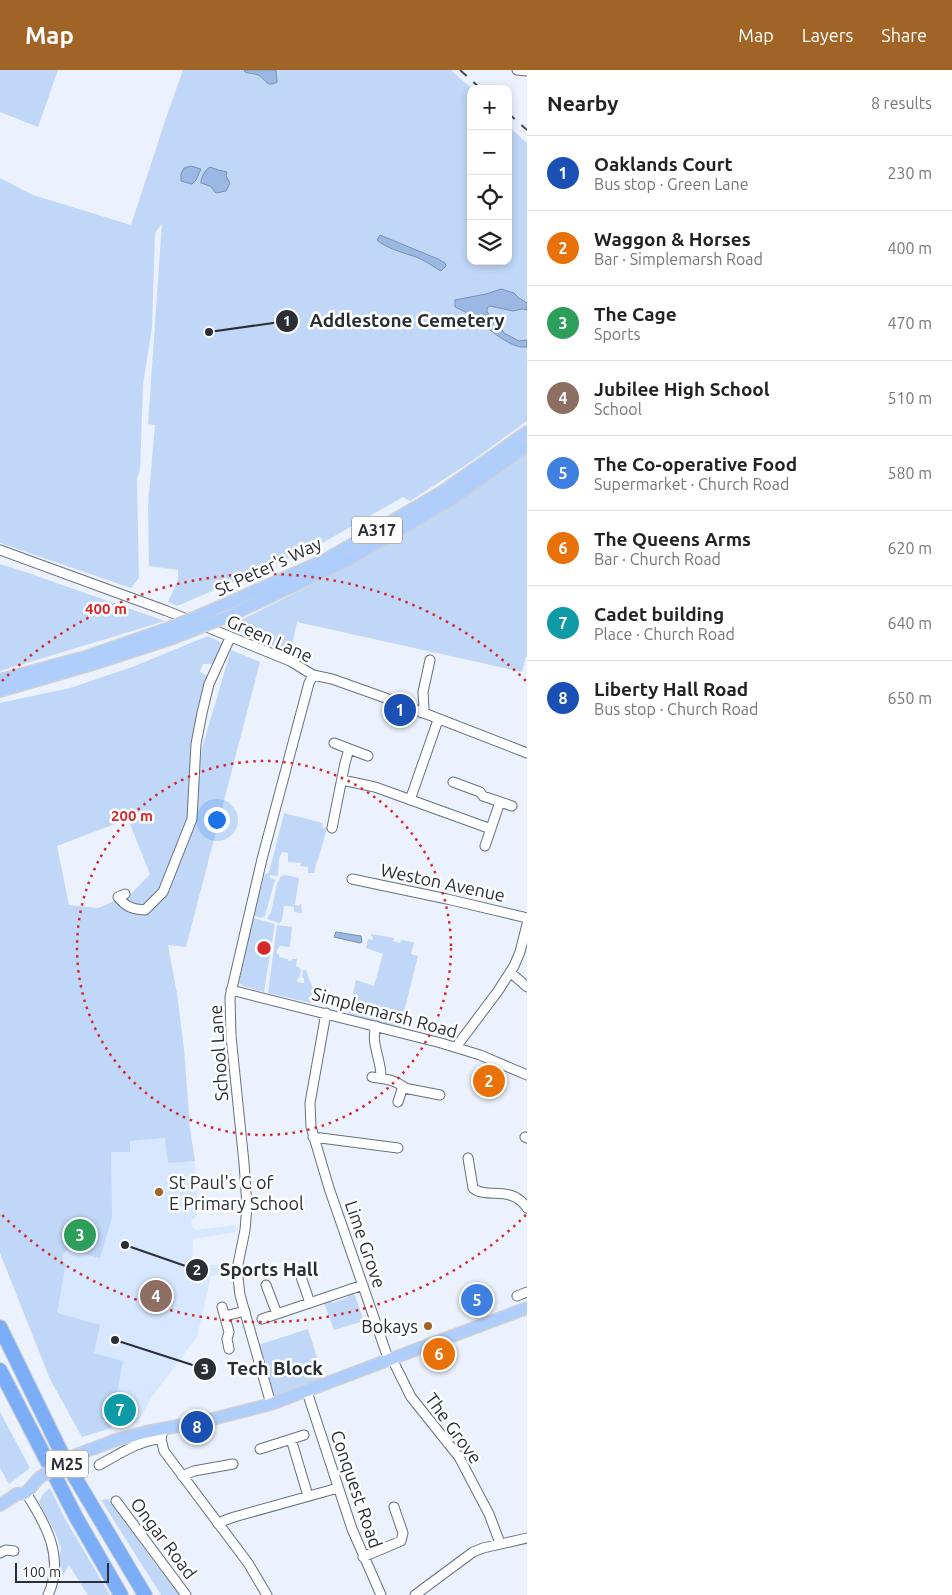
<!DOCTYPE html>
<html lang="en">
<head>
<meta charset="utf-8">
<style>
	:root { --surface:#fff; --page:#f6f6f6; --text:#222; --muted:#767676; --line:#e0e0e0; --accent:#a06427 }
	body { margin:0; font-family:Ubuntu,sans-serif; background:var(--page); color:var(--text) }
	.controls { position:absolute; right:15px; top:15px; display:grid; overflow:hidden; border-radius:10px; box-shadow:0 2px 8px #0003 }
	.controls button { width:45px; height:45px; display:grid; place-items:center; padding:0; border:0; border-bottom:1px solid var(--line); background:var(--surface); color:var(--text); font:25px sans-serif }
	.scale { position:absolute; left:15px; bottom:12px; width:94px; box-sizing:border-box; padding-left:5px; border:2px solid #2a2e35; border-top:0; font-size:14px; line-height:18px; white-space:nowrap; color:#2a2e35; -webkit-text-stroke:4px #fff; paint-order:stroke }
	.you { position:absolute; left:216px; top:749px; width:18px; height:18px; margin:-12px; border:4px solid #fff; border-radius:50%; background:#1a73e8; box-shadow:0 0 0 8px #1a73e833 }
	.badge { display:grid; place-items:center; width:32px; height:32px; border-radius:50%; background:var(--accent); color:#fff; font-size:16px; font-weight:700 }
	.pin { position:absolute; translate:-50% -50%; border:2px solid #fff; box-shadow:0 1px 5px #0006 }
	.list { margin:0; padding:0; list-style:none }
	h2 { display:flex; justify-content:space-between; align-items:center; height:65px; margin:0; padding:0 20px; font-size:21px }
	h2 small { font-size:16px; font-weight:400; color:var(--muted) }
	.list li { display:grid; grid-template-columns:32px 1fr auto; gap:15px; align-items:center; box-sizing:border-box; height:75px; padding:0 20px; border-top:1px solid var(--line) }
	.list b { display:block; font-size:19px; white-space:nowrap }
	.list p { margin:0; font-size:16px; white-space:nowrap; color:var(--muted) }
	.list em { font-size:16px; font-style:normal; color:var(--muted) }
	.icon { flex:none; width:28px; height:28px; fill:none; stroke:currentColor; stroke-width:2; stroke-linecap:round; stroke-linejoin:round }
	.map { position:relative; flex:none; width:527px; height:1525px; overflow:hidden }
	header { display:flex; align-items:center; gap:30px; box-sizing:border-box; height:70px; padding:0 25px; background:var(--accent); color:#fff }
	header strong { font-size:24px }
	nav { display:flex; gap:28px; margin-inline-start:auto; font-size:18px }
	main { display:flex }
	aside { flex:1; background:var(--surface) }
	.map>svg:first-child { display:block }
	.built { fill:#d7e7ff }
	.green { fill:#c1d7f8; fill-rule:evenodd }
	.water { fill:#9ab8e3; stroke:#788faf }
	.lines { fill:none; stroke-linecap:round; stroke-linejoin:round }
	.minor-casing { stroke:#66707f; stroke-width:11 }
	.major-casing { stroke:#d0d1d3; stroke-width:14 }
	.highway-casing { stroke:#d0d1d3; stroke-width:16 }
	.minor { stroke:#fff; stroke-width:9 }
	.major { stroke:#b0cefb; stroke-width:11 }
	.highway { stroke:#7caef8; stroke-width:14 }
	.rail { stroke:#454951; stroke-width:2; stroke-dasharray:9 9; stroke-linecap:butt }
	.major-bridge-casing { stroke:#d0d1d3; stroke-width:14; stroke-linecap:butt }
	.major-bridge { stroke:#b0cefb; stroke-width:11 }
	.ring { fill:none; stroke:#d62828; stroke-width:2.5; stroke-dasharray:2.5 5 }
	.poi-dot { fill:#a06427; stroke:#fff; stroke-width:2 }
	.labels { text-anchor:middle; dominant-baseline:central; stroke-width:5; stroke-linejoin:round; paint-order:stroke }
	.shield { fill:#fff; stroke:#6a6d72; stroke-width:1 }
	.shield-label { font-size:16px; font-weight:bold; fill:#2a2e35 }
	.street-label { font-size:18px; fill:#2a2e35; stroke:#fff }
	.poi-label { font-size:18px; fill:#2a2e35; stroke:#fff; text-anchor:start }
	.centre { fill:#d62828; stroke:#fff; stroke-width:2.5 }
	.ring-label { font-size:15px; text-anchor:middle; font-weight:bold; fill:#d62828; stroke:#fff; stroke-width:5; stroke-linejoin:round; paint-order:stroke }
	.leader { fill:none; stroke:#2a2e35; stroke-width:2 }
	.callout-dot { fill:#2a2e35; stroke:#fff; stroke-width:2 }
	.mark-label { font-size:15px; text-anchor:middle; font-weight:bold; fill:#fff }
	.callout-label { font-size:19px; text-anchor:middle; font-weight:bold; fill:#2a2e35; stroke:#fff; stroke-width:5; stroke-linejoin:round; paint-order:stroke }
</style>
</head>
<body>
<header>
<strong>Map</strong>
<nav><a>Map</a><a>Layers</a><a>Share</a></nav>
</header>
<main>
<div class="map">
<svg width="527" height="1525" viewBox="0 0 527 1525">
	<rect width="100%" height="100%" fill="#ebf2fd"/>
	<path class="built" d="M167 875 177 924 185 990 190 1059 194 1087 198 1134 195 1149 191 1150 192 1157 196 1160 235 1155 236 1162 193 1169 192 1196 226 1194V1204L211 1206 197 1267 151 1328 138 1353 121 1355 82 1367 50 1309 0 1183Z"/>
	<path class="green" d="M0 0H58L38 57 0 42Z
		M183 0H451L472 19H471V191H508V56L527 73V351L472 391 410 431 403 427 317 476 177 536 168 532 178 510V500L149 496 148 435 155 355 148 354 162 153 155 163 152 257 143 315 140 400 137 409 139 508 131 518 0 473V108L33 125 131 155 166 48Z
		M527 382V583L522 602 297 552 291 582 262 572 227 557 325 508 442 442Z
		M0 494 28 503 165 551 0 601Z
		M208 566 222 573 213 594H203L200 602 207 606 193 662 188 746 172 800 195 752 202 678 231 580 260 592 186 877 168 875 177 924 184 980 190 1059 195 1091 168 1093 165 1068 130 1071V1082H111L112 1147 100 1188 68 1180 63 1184 62 1191 66 1194 57 1243 100 1255 94 1283 123 1291 111 1358 82 1367 50 1309 0 1183V633L70 618 132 597ZM128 749 150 804 131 824 98 838 69 835 57 776Z
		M284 743 323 753 322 757 327 758 319 787 316 794 314 803H308V797L300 796 301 793 288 792V783L282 782 279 789 278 806 270 805V808L276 810 274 813 265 846 261 848 253 845 265 804 269 803Z
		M286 805 299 808 295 835 299 836 300 834H301L302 843 294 842V838L291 836H284L282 851 279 853 267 849 271 842 277 814 281 806Z
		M253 848 275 854 264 922 243 916 239 913Z
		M277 855 292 857 290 877 279 876V878L277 879V884H279V887L288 889 289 891 292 890 291 889H297L296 896 301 899 300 907 298 908 297 912 304 913V908H302L303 900H306L313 919 311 933 268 923Z
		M371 864 394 868 393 871 400 873 401 870 414 872 411 884 418 886 400 958 348 944 356 910 374 916 383 884 366 878 368 869 373 870V867L371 866Z
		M354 1223 364 1251 334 1260 324 1233 329 1231 332 1233 347 1228 349 1225Z
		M308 1259 324 1309 272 1327 258 1275Z
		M0 1342 30 1398 9 1414 0 1398Z
		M50 1418 64 1447 110 1525H88L69 1495 63 1506 59 1492 61 1478 55 1462 39 1432 43 1424Z
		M108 1429 156 1495 180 1525H161L101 1430Z"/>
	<path class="water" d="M244 0H276L277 12C266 18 266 9 258 5 254 3 249 4 245 2Z
		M191 96 201 99 196 110 192 114 181 111V104L184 98Z
		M210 97 218 100 227 102 226 106 230 113 226 121 216 123 210 116 201 113C201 107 205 100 210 97Z
		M380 165 438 189 445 193 446 196 441 201C432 196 423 189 413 186 401 182 386 178 377 170Z
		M501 219 514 223 519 228 527 233V240L522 239 513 241 490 236 487 238V242L499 255 504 263 519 271 527 270V277C510 280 484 254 469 244 465 242 460 239 455 237V230L486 224Z
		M336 862 361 866 362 872 360 873 334 867Z"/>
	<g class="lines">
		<g class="minor-casing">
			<path id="minor" d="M517 0 527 1
				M0 480 167 541 290 591 313 605 332 609 380 626 527 683
				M422 643 424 639 423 622 430 590
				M334 673 368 686
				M342 710 375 717 491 759
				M453 712 480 722 483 726 512 736
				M410 730 438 650
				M332 758 345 693 349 679
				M485 776 500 732
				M352 809 447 829 527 848
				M125 824 118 827C126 837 132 839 145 840L163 822 192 749 196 674 202 643 209 614 230 568
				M510 902 527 917
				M231 920 441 973 480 985 527 1005
				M326 943 310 1033 311 1057 329 1118 389 1291
				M376 956C370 973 382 991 381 1008
				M456 977 498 921 514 896 520 882 527 854
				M372 1007C383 1009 396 1009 404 1018L440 1025
				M398 1032 403 1016
				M313 1067 398 1078
				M525 1067 527 1068
				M468 1088 473 1118C487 1130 511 1114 527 1138
				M299 1201 310 1233
				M266 1215 277 1244
				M517 1226 527 1222
				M222 1237 229 1262 227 1269 229 1279
				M225 1246 245 1241
				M262 1249 363 1215
				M392 1289 411 1327 459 1387 489 1444 500 1473
				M307 1322 352 1459 381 1525
				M271 1334 240 1225 237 1199 245 1160 247 1136 244 1093 231 966 230 927 262 789 309 613 313 605
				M163 1359 161 1369 164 1381 248 1493 267 1525
				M291 1369 308 1426
				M260 1379 304 1365
				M99 1395C118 1385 139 1370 161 1369
				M182 1406 194 1401 233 1394
				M26 1423C46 1454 65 1488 48 1525
				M116 1431 186 1525
				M218 1454 223 1451 234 1447 338 1418
				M0 1483 6 1480 14 1481
				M363 1487 401 1471 403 1463 394 1437
				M415 1525 473 1482 483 1478 527 1468"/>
		</g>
		<g class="major-casing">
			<path id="major" d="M215 539 325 490 442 422 527 362
				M229 546 348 490 449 431 527 376
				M0 610 85 587 169 558
				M0 621 93 594 173 568
				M76 1385 116 1370 146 1362 209 1350 271 1334 527 1238
				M0 1435 17 1424 26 1423 39 1408"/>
		</g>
		<g class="highway-casing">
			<path id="highway" d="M0 1257 67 1394 145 1525
				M0 1300 76 1447 121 1525"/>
		</g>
		<use href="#minor" class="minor"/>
		<use href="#major" class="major"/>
		<use href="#highway" class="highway"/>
		<path class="rail" d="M460 0 481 19
			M508 43 527 60"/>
		<g class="major-bridge-casing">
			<path id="major-bridge" d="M169 558 215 539
				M173 568 229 546
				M39 1408 76 1385"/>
		</g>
		<use href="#major-bridge" class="major-bridge"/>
	</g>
	<g class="ring">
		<circle cx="264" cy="878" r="187"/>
		<path d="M526 1145A374 374 0 0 1 2 1145M2 611A374 374 0 0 1 526 611"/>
	</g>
	<g class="poi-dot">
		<circle cx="159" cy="1122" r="5"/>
		<circle cx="428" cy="1256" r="5"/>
	</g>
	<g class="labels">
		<g class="shield">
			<rect x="352" y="446.5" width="50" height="27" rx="4"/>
			<rect x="46" y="1380.5" width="42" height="27" rx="4"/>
		</g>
		<g class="shield-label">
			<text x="377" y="460">A317</text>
			<text x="67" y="1394">M25</text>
		</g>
		<g class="street-label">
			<text transform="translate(268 496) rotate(-25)">St Peter's Way</text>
			<text transform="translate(270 568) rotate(24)">Green Lane</text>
			<text transform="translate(443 812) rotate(12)">Weston Avenue</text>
			<text transform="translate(385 942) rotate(15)">Simplemarsh Road</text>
			<text transform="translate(218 983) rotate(-94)">School Lane</text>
			<text transform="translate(366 1174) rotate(71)">Lime Grove</text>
			<text transform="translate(454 1358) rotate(54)">The Grove</text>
			<text transform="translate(357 1419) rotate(71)">Conquest Road</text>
			<text transform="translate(164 1468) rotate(53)">Ongar Road</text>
		</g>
		<g class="poi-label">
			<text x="169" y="1112">St Paul's C of<tspan x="169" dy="21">E Primary School</tspan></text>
			<text x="418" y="1256" text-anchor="end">Bokays</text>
		</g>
	</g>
	<circle cx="264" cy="878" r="8" class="centre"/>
	<g class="ring-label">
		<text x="106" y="544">400 m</text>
		<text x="132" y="751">200 m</text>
	</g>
	<path class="leader" d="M209 262L287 251M125 1175L197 1200M115 1270L205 1299"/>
	<g class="callout-dot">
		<circle cx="209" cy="262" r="5"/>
		<circle cx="125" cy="1175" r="5"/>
		<circle cx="115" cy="1270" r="5"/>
		<circle cx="287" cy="251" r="12"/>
		<circle cx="197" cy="1200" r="12"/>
		<circle cx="205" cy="1299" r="12"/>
	</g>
	<g class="mark-label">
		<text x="287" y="256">1</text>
		<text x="197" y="1205">2</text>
		<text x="205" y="1304">3</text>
	</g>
	<g class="callout-label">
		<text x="407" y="257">Addlestone Cemetery</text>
		<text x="269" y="1206">Sports Hall</text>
		<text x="275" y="1305">Tech Block</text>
	</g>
</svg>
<div class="controls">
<button>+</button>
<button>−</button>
<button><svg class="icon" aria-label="locate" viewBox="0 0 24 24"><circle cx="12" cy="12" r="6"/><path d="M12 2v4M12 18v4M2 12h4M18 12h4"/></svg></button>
<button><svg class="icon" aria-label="layers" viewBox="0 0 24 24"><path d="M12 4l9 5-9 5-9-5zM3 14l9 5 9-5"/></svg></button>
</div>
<div class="scale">100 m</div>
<div class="you"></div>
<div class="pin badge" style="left:400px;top:640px;background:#1a4fb4">1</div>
<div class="pin badge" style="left:489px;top:1011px;background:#e8710a">2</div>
<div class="pin badge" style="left:80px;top:1165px;background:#2e9e5b">3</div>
<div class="pin badge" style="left:156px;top:1226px;background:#8d6e63">4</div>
<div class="pin badge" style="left:477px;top:1230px;background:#3f7fe0">5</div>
<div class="pin badge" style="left:439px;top:1284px;background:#e8710a">6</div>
<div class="pin badge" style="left:120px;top:1340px;background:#0f9aa8">7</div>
<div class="pin badge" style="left:197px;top:1357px;background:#1a4fb4">8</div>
</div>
<aside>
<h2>Nearby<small>8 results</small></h2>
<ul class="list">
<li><span class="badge" style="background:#1a4fb4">1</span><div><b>Oaklands Court</b><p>Bus stop · Green Lane</p></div><em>230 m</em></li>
<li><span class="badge" style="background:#e8710a">2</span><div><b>Waggon &amp; Horses</b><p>Bar · Simplemarsh Road</p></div><em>400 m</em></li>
<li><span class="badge" style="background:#2e9e5b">3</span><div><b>The Cage</b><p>Sports</p></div><em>470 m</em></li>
<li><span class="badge" style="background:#8d6e63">4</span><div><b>Jubilee High School</b><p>School</p></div><em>510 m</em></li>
<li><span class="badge" style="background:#3f7fe0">5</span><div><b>The Co-operative Food</b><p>Supermarket · Church Road</p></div><em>580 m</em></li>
<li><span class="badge" style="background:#e8710a">6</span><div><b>The Queens Arms</b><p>Bar · Church Road</p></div><em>620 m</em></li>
<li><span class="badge" style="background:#0f9aa8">7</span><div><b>Cadet building</b><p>Place · Church Road</p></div><em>640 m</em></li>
<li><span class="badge" style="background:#1a4fb4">8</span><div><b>Liberty Hall Road</b><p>Bus stop · Church Road</p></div><em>650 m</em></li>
</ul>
</aside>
</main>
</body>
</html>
